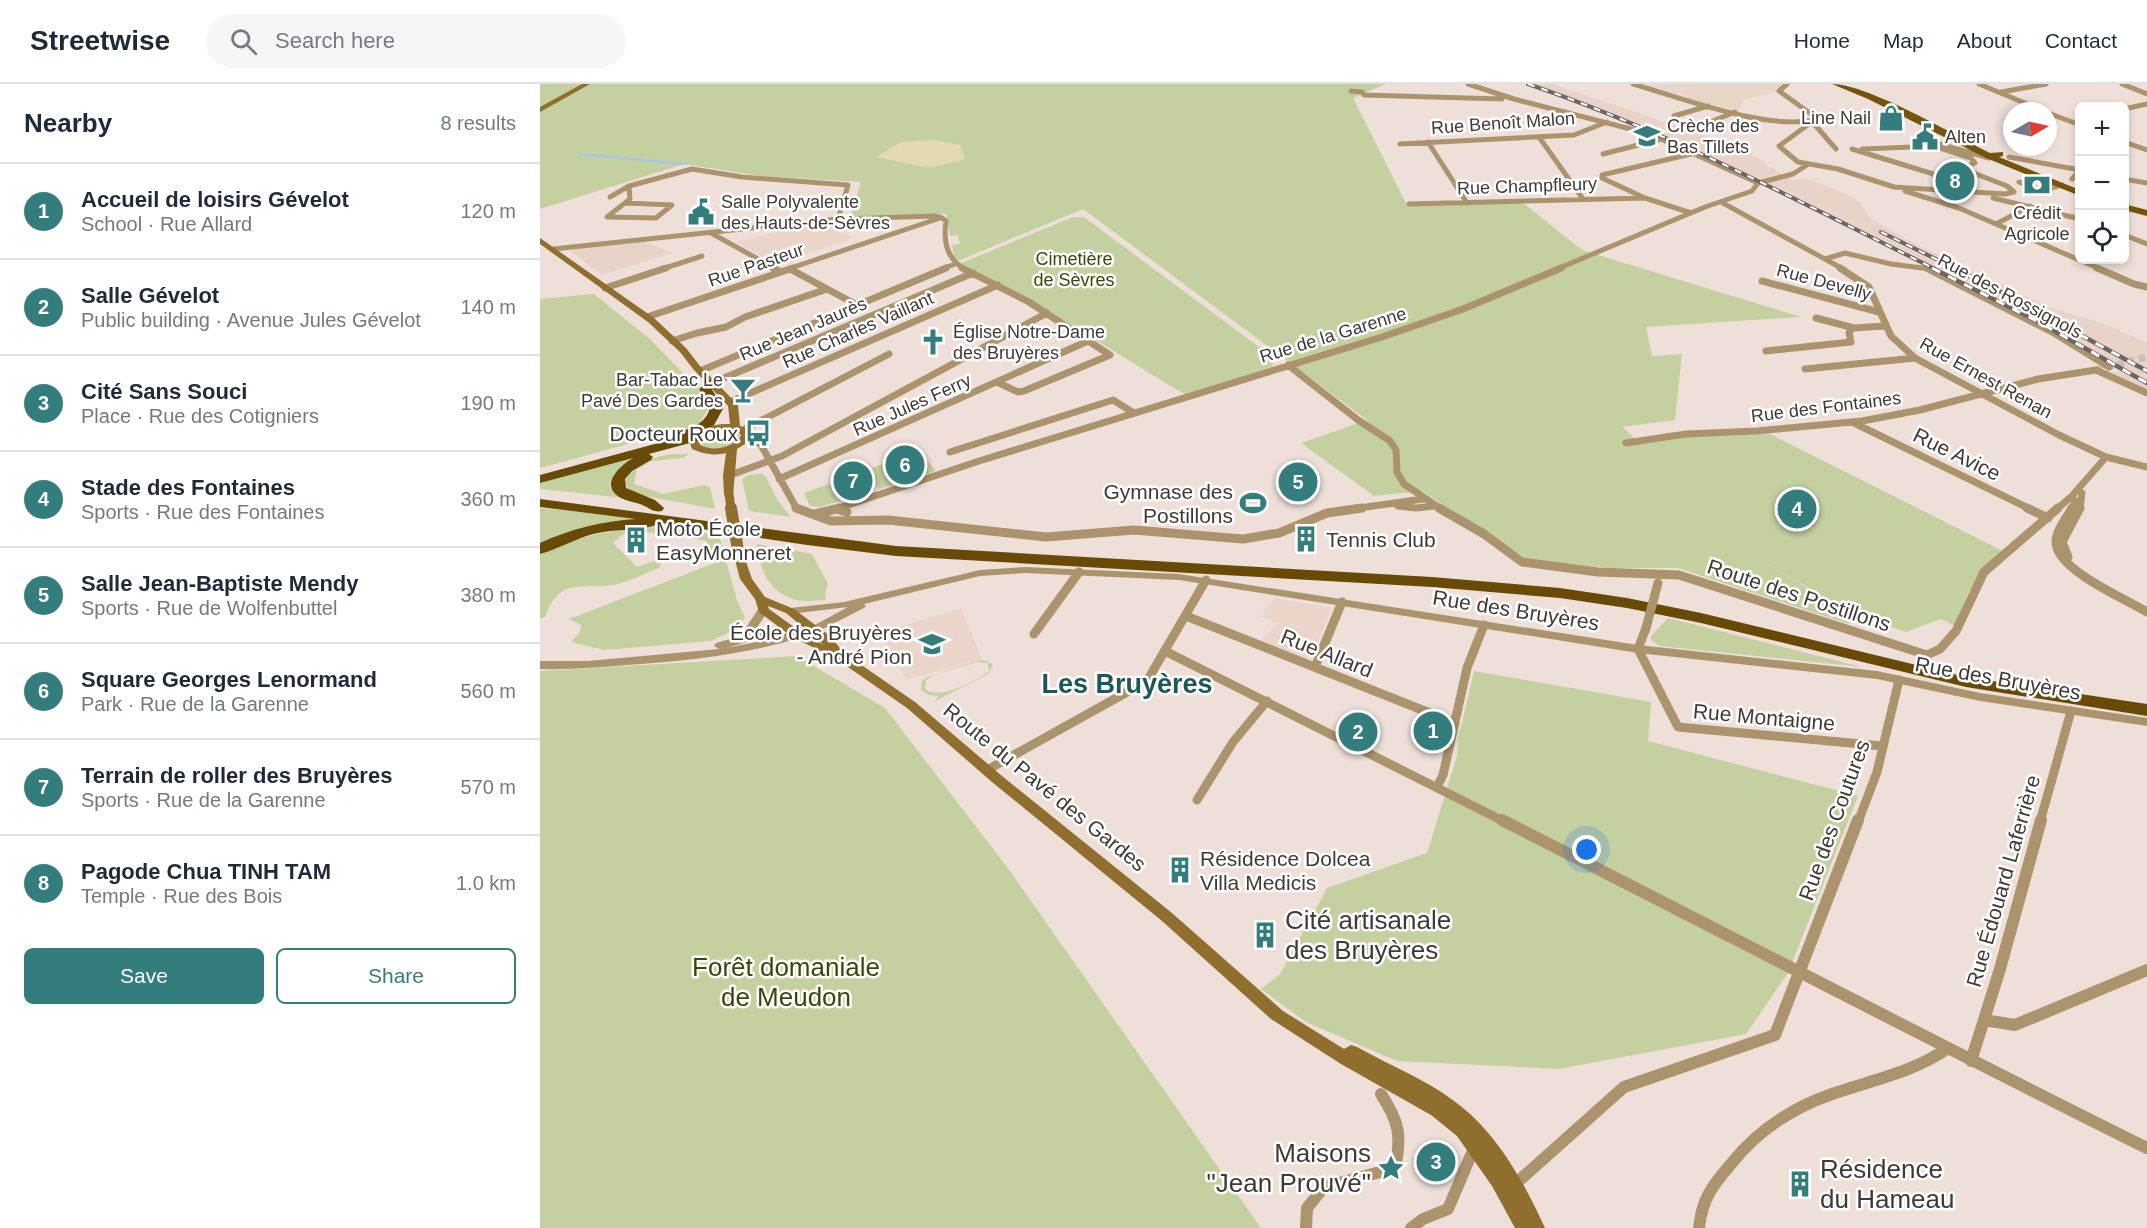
<!DOCTYPE html>
<html lang="en">
<head>
<meta charset="utf-8">
<style>
	:root { --surface:#fff; --page:#f6f6f7; --text:#1f2937; --muted:#747a83; --line:#e0e1e3; --accent:#347d7d }
	body { margin:0; font-family:Arial,sans-serif; background:var(--page); color:var(--text) }
	.controls { position:absolute; right:18px; top:18px; display:grid; overflow:hidden; border-radius:9px; box-shadow:0 3px 9px #0003 }
	.controls button { width:54px; height:54px; display:grid; place-items:center; padding:0; border:0; border-bottom:2px solid var(--line); background:var(--surface); color:var(--text); font:30px sans-serif }
	.compass { position:absolute; left:1463px; top:18px; width:54px; height:54px; border-radius:50%; background:var(--surface); box-shadow:0 3px 9px #0003; rotate:81deg }
	.you { position:absolute; left:1047px; top:766px; width:21px; height:21px; margin:-15px; border:4px solid #fff; border-radius:50%; background:#1a73e8; box-shadow:0 0 0 9px #1a73e833 }
	.badge { display:grid; place-items:center; width:39px; height:39px; border-radius:50%; background:var(--accent); color:#fff; font-size:20px; font-weight:700 }
	.pin { position:absolute; translate:-50% -50%; border:3px solid #fff; box-shadow:0 2px 6px #0006 }
	.list { margin:0; padding:0; list-style:none }
	h2 { display:flex; justify-content:space-between; align-items:center; height:78px; margin:0; padding:0 24px; font-size:26px }
	h2 small { font-size:20px; font-weight:400; color:var(--muted) }
	.list li { display:grid; grid-template-columns:39px 1fr auto; gap:18px; align-items:center; box-sizing:border-box; height:96px; padding:0 24px; border-top:2px solid var(--line) }
	.list b { display:block; font-size:22px; white-space:nowrap }
	.list p { margin:0; font-size:20px; white-space:nowrap; color:var(--muted) }
	.list em { font-size:20px; font-style:normal; color:var(--muted) }
	.actions { display:flex; gap:12px; padding:18px 24px }
	.actions a { flex:1; padding:14px 0; border:2px solid var(--accent); border-radius:9px; text-align:center; font-size:21px; color:var(--accent) }
	.actions .main { background:var(--accent); color:#fff }
	.icon { flex:none; width:33px; height:33px; fill:none; stroke:currentColor; stroke-width:2; stroke-linecap:round; stroke-linejoin:round }
	.map { position:relative; flex:none; width:1607px; height:1144px; overflow:hidden }
	header { display:flex; align-items:center; gap:36px; box-sizing:border-box; height:84px; padding:0 30px; background:var(--surface); border-bottom:2px solid var(--line) }
	header strong { font-size:28px }
	nav { display:flex; gap:33px; margin-inline-start:auto; font-size:21px }
	.search { width:420px; height:54px; background:var(--page); display:flex; align-items:center; gap:15px; box-sizing:border-box; padding:0 21px; border-radius:33px; color:var(--muted); font-size:22px }
	main { display:flex }
	aside { flex:1; background:var(--surface) }
	.map>svg:first-child { display:block }
	.built { fill:#e9d3c8 }
	.education { fill:#ebd4ca }
	.medical { fill:#e8d6c5 }
	.green { fill:#c5d0a0; fill-rule:evenodd }
	.sand { fill:#e3dab5 }
	.lines { fill:none; stroke-linecap:round; stroke-linejoin:round }
	.stream { stroke:#a1c3f0; stroke-width:2 }
	.minor-tunnel { stroke:#cbbfb9; stroke-width:7; stroke-dasharray:7 4; stroke-linecap:butt }
	.minor-far3 { stroke:#ab946d; stroke-width:5 }
	.minor-far2 { stroke:#ab946d; stroke-width:7 }
	.minor-far1 { stroke:#ab946d; stroke-width:9 }
	.minor { stroke:#ab946d; stroke-width:12 }
	.tertiary { fill:#ab946d; fill-rule:evenodd }
	.secondary { fill:#8f6e2e; fill-rule:evenodd }
	.primary { fill:#74540d; fill-rule:evenodd }
	.trunk { fill:#684a06; fill-rule:evenodd }
	.rail-far1-casing { stroke:#6d6561; stroke-width:4 }
	.rail-casing { stroke:#6d6561; stroke-width:4.5 }
	.rail-far1 { stroke:#fff; stroke-width:2; stroke-dasharray:7; stroke-linecap:butt }
	.rail { stroke:#fff; stroke-width:3; stroke-dasharray:9; stroke-linecap:butt }
	.minor-bridge { stroke:#ab946d; stroke-width:9 }
	.secondary-bridge-far1 { stroke:#8f6e2e; stroke-width:9 }
	.secondary-bridge { stroke:#8f6e2e; stroke-width:12 }
	.labels { text-anchor:middle; dominant-baseline:central; stroke-width:5; stroke-linejoin:round; paint-order:stroke }
	.far-poi-label { font-size:18px; fill:#403a37; stroke:#fff; text-anchor:start }
	.far-street-label { font-size:18px; fill:#403a37; stroke:#fff }
	.far-park-label { font-size:18px; fill:#3d4606; stroke:#fff }
	.poi-label { font-size:21px; fill:#403a37; stroke:#fff; text-anchor:end }
	.street-label { font-size:21px; fill:#403a37; stroke:#fff }
	.near-poi-label { font-size:26px; fill:#403a37; stroke:#fff; text-anchor:start }
	.near-park-label { font-size:26px; fill:#3d4606; stroke:#fff }
	.district-label { font-size:27px; font-weight:bold; fill:#1c5858; stroke:#fff }
</style>
</head>
<body>
<header>
<strong>Streetwise</strong>
<div class="search"><svg class="icon" aria-label="search" viewBox="0 0 24 24"><circle cx="10" cy="10" r="6"/><path d="M15 15l6 6"/></svg>Search here</div>
<nav><a>Home</a><a>Map</a><a>About</a><a>Contact</a></nav>
</header>
<main>
<aside>
<h2>Nearby<small>8 results</small></h2>
<ul class="list">
<li><span class="badge">1</span><div><b>Accueil de loisirs Gévelot</b><p>School · Rue Allard</p></div><em>120 m</em></li>
<li><span class="badge">2</span><div><b>Salle Gévelot</b><p>Public building · Avenue Jules Gévelot</p></div><em>140 m</em></li>
<li><span class="badge">3</span><div><b>Cité Sans Souci</b><p>Place · Rue des Cotigniers</p></div><em>190 m</em></li>
<li><span class="badge">4</span><div><b>Stade des Fontaines</b><p>Sports · Rue des Fontaines</p></div><em>360 m</em></li>
<li><span class="badge">5</span><div><b>Salle Jean-Baptiste Mendy</b><p>Sports · Rue de Wolfenbuttel</p></div><em>380 m</em></li>
<li><span class="badge">6</span><div><b>Square Georges Lenormand</b><p>Park · Rue de la Garenne</p></div><em>560 m</em></li>
<li><span class="badge">7</span><div><b>Terrain de roller des Bruyères</b><p>Sports · Rue de la Garenne</p></div><em>570 m</em></li>
<li><span class="badge">8</span><div><b>Pagode Chua TINH TAM</b><p>Temple · Rue des Bois</p></div><em>1.0 km</em></li>
</ul>
<div class="actions"><a class="main">Save</a><a>Share</a></div>
</aside>
<div class="map">
<svg width="1607" height="1144" viewBox="0 0 1607 1144">
	<rect width="100%" height="100%" fill="#eee0d9"/>
	<path class="built" d="M982 0H1013L1194 62 1226 78 1224 79 1250 95 1272 96 1302 108 1320 118 1330 134 1370 157 1509 223 1570 242 1607 259V307L1570 289 1581 287 1515 248 1132 56 1070 30Z
		M103 157 133 169 62 191 30 167 37 163Z"/>
	<path class="education" d="M1145 0 1166 6 1148 13 1107 1Z
		M284 139 314 154 236 180 195 158 256 142Z
		M735 514 792 524 771 573 764 576 720 557 738 539 720 533Z
		M421 524 442 575 367 596 340 549Z"/>
	<path class="medical" d="M1145 0H1242L1236 5V8L1203 16 1199 27 1146 14 1165 6Z"/>
	<path class="green" d="M0 0H846L813 14 867 121 983 119 1042 166 1261 233 1106 243 1112 272 1142 270 1135 336 1082 343 1098 357 1083 363 1149 353 1230 350 1463 467C1434 494 1429 504 1415 542L1401 535 1366 548 1312 529 1213 472 1311 530 1309 540 1138 484H1069L988 476 882 407 834 412 761 359 827 336 543 125 415 178 412 161 420 160 418 151 410 152 406 130 311 132 321 98 220 92 144 80 0 125Z
		M533 133H544L735 275 731 284 646 311C571 267 499 217 419 180Z
		M54 210 110 255 172 319 158 341 0 384V215Z
		M186 345 196 347 200 352C191 365 171 369 159 360L158 357 168 348Z
		M378 366 396 387 339 405 325 387Z
		M109 368C92 376 72 383 70 404L85 414 0 405V398Z
		M132 370H149L143 374 111 377 97 385 94 400 123 410 164 401 170 403 175 425 95 410 88 405 85 398C93 378 112 374 132 370Z
		M322 388 335 406 280 423 270 422 264 409Z
		M221 390 226 393 238 417 251 433 209 427 202 395 209 391Z
		M0 424 108 435 0 462Z
		M117 443 179 451 197 516 205 534 196 545 171 557 64 566 31 558 40 548 41 541 29 535 175 479 166 457 124 449 86 448 73 459 97 483 115 477 121 480 119 484C105 489 89 498 74 501 39 506 21 492 5 533L0 535V470C35 451 77 445 117 443Z
		M217 460 272 470 288 500 285 509 286 516C277 516 265 518 256 516 229 509 219 485 217 460Z
		M1128 534 1322 583 1120 562 1111 556V552Z
		M257 572 345 624 467 783 721 1144H0V587Z
		M440 576 447 577 453 581 448 590 393 618 399 612 389 611 381 606 382 597 387 593ZM437 578 448 579 449 587C436 597 398 617 385 605L386 596 394 591Z
		M934 587 1111 618 1108 657 1318 712 1248 889 1206 950 1019 985 857 977 766 938 721 905 740 890 787 804 887 769 917 672 919 651Z"/>
	<path class="sand" d="M394 56 420 61 425 75 389 84 336 73 361 58Z"/>
	<g class="lines">
		<path class="stream" d="M39 70 146 80"/>
		<path class="minor-tunnel" d="M1556 286 1607 273"/>
		<path class="minor-far3" d="M928 0 974 15 1110 50 1218 99
			M1093 0C1142 14 1229 48 1278 35L1239 7 1247 0
			M1439 0 1504 27
			M1582 0 1607 10
			M811 7 822 8 824 11 962 15
			M1461 8 1506 0
			M1584 25 1607 20
			M1508 29 1540 41
			M1134 32 1168 22
			M1168 39 1195 28
			M999 53 1043 115
			M888 58 927 119
			M1584 58 1607 66
			M860 60 1034 51 1067 38
			M1296 65 1275 41 1269 40 1239 62 1258 78 1298 85 1354 103 1465 110 1474 108 1467 102 1421 84
			M1312 65 1400 92 1435 79 1431 74 1400 64V60L1449 74
			M1322 65 1398 62
			M1063 70 1122 55
			M1469 73 1540 86 1532 95
			M1584 95 1607 99
			M1479 98 1500 107 1522 101
			M1365 107 1419 124 1560 185
			M70 113 89 102
			M1453 114 1540 135
			M1181 118 1303 185
			M85 119 132 121 116 134 67 133 90 115 89 102 152 85 202 93 308 101 298 135
			M869 120 1105 114
			M1151 129 1105 114 1062 94V91L1155 69
			M402 134 406 137C403 157 406 175 425 185
			M1456 140 1490 122
			M171 149 236 185
			M1584 151 1607 160
			M13 165 298 135 395 132 402 134
			M1285 175 1305 169 1351 180 1390 185
			M122 185 162 172
			M248 185 400 134
			M402 185 415 180
			M1017 185 1165 123 1212 107 1218 99 1253 90 1267 81"/>
		<path class="minor-far2" d="M233 184 241 188
			M422 184 489 218 570 271 484 307 478 308 459 299
			M1300 184 1329 203 1351 252 1375 274 1519 351 1566 373 1607 383
			M1386 184 1514 249 1569 283
			M1557 184 1594 200 1607 203
			M250 185 317 221
			M1222 197 1339 228
			M65 204 126 184
			M107 233 253 184
			M1276 234 1314 244 1344 242
			M132 257 157 249 186 243 205 233 287 205
			M1226 267 1311 258 1309 249 1312 244
			M748 281 818 336 850 357 856 366 857 388 864 400 901 425
			M1265 285 1375 274
			M160 287 406 184
			M172 299 433 189
			M190 318 458 201
			M1312 338 1490 425
			M203 346 349 270
			M206 352 221 361 257 425
			M1086 359 1146 350 1217 347 1322 337 1380 326 1498 295 1556 286 1607 309
			M410 368 573 316 594 329
			M188 392 242 372 507 229
			M239 395 548 257
			M1538 406 1542 409 1540 425
			M1531 413 1536 417 1531 425
			M858 422 876 424 894 422
			M294 425H298
			M296 425 439 377 842 253 923 225 1021 184
			M812 425 883 415
			M1517 425 1531 413 1566 373"/>
		<path class="minor-far1" d="M256 424 291 437 348 436 506 453 594 446 703 455 739 449 787 429 822 424
			M899 424 944 450 982 478 1058 488 1139 491 1387 571 1400 565 1416 547 1444 488 1518 424
			M1487 424 1508 434
			M1532 424C1527 434 1516 446 1516 458 1516 486 1586 515 1607 528
			M296 425 299 424
			M275 430 296 425 307 428
			M1528 473 1522 458 1540 424
			M646 532 915 639
			M1106 544 1098 565 1138 643 1343 662
			M494 550 539 488
			M625 567 965 738
			M775 583 802 518
			M447 686 607 597 666 496
			M897 703 903 691 927 584 944 541
			M657 716 693 658 727 617
			M1318 738 1337 688 1359 596
			M1500 738 1531 627"/>
		<path class="minor" d="M962 736C1177 845 1391 957 1607 1064
			M1444 936 1475 941 1607 886
			M1431 977 1460 885 1501 736
			M973 1102 1084 1003 1235 951 1318 736
			M766 1144 767 1124 784 1103 855 1084C862 1051 859 1038 841 1010
			M871 1144 883 1135 908 1125 931 1071 939 1067
			M1159 1144C1162 1115 1172 1102 1191 1080 1217 1047 1252 1024 1292 1010 1332 996 1371 989 1407 965"/>
		<path class="tertiary" d="M485 483 639 490 1098 561 1337 587 1440 609 1607 634V642L1440 617 1337 595 1098 569 639 496 485 489 440 492 324 520 326 522 324 524 275 549 271 547 269 545 271 543 308 523 250 530 244 527 250 524 304 518 440 486Z
			M223 523 229 526 213 549 245 540 249 542 251 544 249 546 186 564 216 558 255 547 261 551 259 554C203 571 146 577 87 581 58 583 29 586 0 585V577H48L179 565 174 562 176 559 194 554 195 550 205 545 219 524Z"/>
		<path class="secondary" d="M42 0H50L0 28V23Z
			M0 154 114 234 146 264 160 282 198 321 200 342 206 344 211 352 205 360 197 365 193 412H185L184 410 183 392 186 369C174 372 163 370 152 365L149 356C159 344 175 339 190 340L188 322 154 286 140 268 108 238 0 160ZM188 345 199 348 201 352C191 364 174 368 160 361L159 356C167 349 177 346 188 345Z
			M199 469 204 472 212 495 225 513 254 525 290 552 304 569 375 618 462 692 632 829 743 927 804 965 811 961 817 963C849 981 885 995 914 1017 956 1047 984 1098 1005 1144H975L952 1102 917 1052 891 1031 801 980 731 935 622 837 452 698 367 624 295 574 254 554 219 528 215 515 200 495 194 472ZM228 522 246 529 284 561 254 543 229 525Z"/>
		<path class="primary" d="M1292 0C1328 0 1414 51 1450 69L1463 68V72L1459 73 1540 106V112L1446 74 1328 15Z
			M1584 120 1607 126V132L1584 126Z"/>
		<path class="trunk" d="M172 295 178 299 172 306 184 323 174 341 159 350 163 353 161 356 109 370 113 373 111 376 92 387 85 395 86 404 115 416 124 424 122 427C112 429 109 423 100 420 94 418 87 417 81 414 59 402 78 383 93 374L0 399V391L137 354V349C152 344 167 339 170 323L159 305Z
			M0 415 356 462 892 493 1020 504 1087 514 1161 529 1426 593 1607 620V632L1426 603 1161 539 1087 524 1020 514 892 503 356 472 267 461 116 438 114 442C95 447 73 445 53 450 35 455 18 465 0 470V459C30 445 63 437 96 435L0 423Z"/>
		<g class="rail-far1-casing">
			<path id="rail-far1" d="M988 0C1130 48 1262 119 1395 185
				M1341 148 1416 185"/>
		</g>
		<g class="rail-casing">
			<path id="rail" d="M1392 184 1495 236 1607 299
				M1413 184 1532 243
				M1524 242 1607 287"/>
		</g>
		<use href="#rail-far1" class="rail-far1"/>
		<use href="#rail" class="rail"/>
		<path class="minor-bridge" d="M1106 544 1118 499"/>
		<path class="secondary-bridge-far1" d="M189 410 191 425"/>
		<path class="secondary-bridge" d="M191 424 199 472"/>
	</g>
	<defs>
		<g id="shop-bare" transform="scale(2.07)"><path d="M-5-2.5h2.3a2.7 3.5 0 0 1 5.4 0H5L5.5 6h-11ZM-1.5-2.5h3a1.5 2.3 0 0 0-3 0Z" fill="#347d7d" stroke="#fff" stroke-width="2.5" paint-order="stroke"/></g>
		<g id="school-bare" transform="scale(2.07)"><path d="M0-5L7-2L0 1L-7-2ZM-4 1L0 2.5L4 1V4Q0 6-4 4Z" fill="#347d7d" stroke="#fff" stroke-width="2.5" paint-order="stroke"/></g>
		<g id="civic-bare" transform="scale(2.07)"><path d="M-.6-6.5H3V-4.5H.6V-3L4-1V1h2V6H-6V1h2V-1L-.6-3ZM-1.2 2.5V6h2.4V2.5Z" fill="#347d7d" stroke="#fff" stroke-width="2.5" paint-order="stroke"/></g>
		<g id="bank-bare" transform="scale(2.07)"><path d="M-6-4H6V4H-6ZM0-2.3a2.3 2.3 0 1 0 0 4.6a2.3 2.3 0 1 0 0-4.6Z" fill="#347d7d" stroke="#fff" stroke-width="2.5" paint-order="stroke"/></g>
		<g id="church-bare" transform="scale(2.07)"><path d="M-1.2-6h2.4v3.5h3.3v2.4h-3.3V6h-2.4V-.1h-3.3v-2.4h3.3Z" fill="#347d7d" stroke="#fff" stroke-width="2.5" paint-order="stroke"/></g>
		<g id="bar-bare" transform="scale(2.07)"><path d="M-6-5H6L.8 .8V4.5H3.5V6h-7V4.5H-.8V.8Z" fill="#347d7d" stroke="#fff" stroke-width="2.5" paint-order="stroke"/></g>
		<g id="bus-bare" transform="scale(2.07)"><path d="M-5-6H5V4H4V6H2V4H-2V6H-4V4H-5ZM-3.5-4V0h7V-4ZM-3.5 1.2v1.5H-2V1.2ZM2 1.2v1.5H3.5V1.2Z" fill="#347d7d" stroke="#fff" stroke-width="2.5" paint-order="stroke"/></g>
		<g id="stadium-bare" transform="scale(2.07)"><path d="M0-5a6.5 5 0 1 0 0 10a6.5 5 0 1 0 0-10ZM-3.5-1.8h7v3.6h-7Z" fill="#347d7d" stroke="#fff" stroke-width="2.5" paint-order="stroke"/></g>
		<g id="building-bare" transform="scale(2.07)"><path d="M-4-6H4V6H1V3H-1V6H-4ZM-2.5-4.3h1.7v1.8h-1.7ZM.8-4.3h1.7v1.8H.8ZM-2.5-1h1.7V.8h-1.7ZM.8-1h1.7V.8H.8Z" fill="#347d7d" stroke="#fff" stroke-width="2.5" paint-order="stroke"/></g>
		<g id="sight-bare" transform="scale(2.07)"><path d="M0-6L1.8-2.2L6-1.7L2.9 1.2L3.7 5.4L0 3.3L-3.7 5.4L-2.9 1.2L-6-1.7L-1.8-2.2Z" fill="#347d7d" stroke="#fff" stroke-width="2.5" paint-order="stroke"/></g>
	</defs>
	<g fill-rule="evenodd">
		<use href="#shop-bare" x="1351" y="34"/>
		<use href="#school-bare" x="1107" y="52"/>
		<use href="#civic-bare" x="1385" y="53"/>
		<use href="#bank-bare" x="1497" y="101"/>
		<use href="#civic-bare" x="161" y="128"/>
		<use href="#church-bare" x="393" y="258"/>
		<use href="#bar-bare" x="203" y="306"/>
		<use href="#bus-bare" x="218" y="349"/>
		<use href="#stadium-bare" x="713" y="419"/>
		<use href="#building-bare" x="766" y="455"/>
		<use href="#building-bare" x="96" y="456"/>
		<use href="#school-bare" x="392" y="560"/>
		<use href="#building-bare" x="640" y="786"/>
		<use href="#building-bare" x="725" y="851"/>
		<use href="#sight-bare" x="851" y="1084"/>
		<use href="#building-bare" x="1260" y="1100"/>
	</g>
	<g class="labels">
		<g class="far-poi-label">
			<text x="1331" y="34" text-anchor="end">Line Nail</text>
			<text x="1127" y="42">Crèche des<tspan x="1127" dy="21">Bas Tillets</tspan></text>
			<text x="1405" y="53">Alten</text>
			<text x="181" y="118">Salle Polyvalente<tspan x="181" dy="21">des Hauts-de-Sèvres</tspan></text>
			<text x="1497" y="129" text-anchor="middle">Crédit<tspan x="1497" dy="21">Agricole</tspan></text>
			<text x="413" y="248">Église Notre-Dame<tspan x="413" dy="21">des Bruyères</tspan></text>
			<text x="183" y="296" text-anchor="end">Bar-Tabac Le<tspan x="183" dy="21">Pavé Des Gardes</tspan></text>
		</g>
		<g class="far-street-label">
			<text transform="translate(963 39) rotate(-4)">Rue Benoît Malon</text>
			<text transform="translate(987 102) rotate(-2)">Rue Champfleury</text>
			<text transform="translate(216 181) rotate(-19)">Rue Pasteur</text>
			<text transform="translate(1284 198) rotate(15)">Rue Develly</text>
			<text transform="translate(1470 212) rotate(28)">Rue des Rossignols</text>
			<text transform="translate(263 245) rotate(-23)">Rue Jean Jaurès</text>
			<text transform="translate(318 246) rotate(-24)">Rue Charles Vaillant</text>
			<text transform="translate(793 251) rotate(-17)">Rue de la Garenne</text>
			<text transform="translate(1446 294) rotate(29)">Rue Ernest Renan</text>
			<text transform="translate(372 321) rotate(-24)">Rue Jules Ferry</text>
			<text transform="translate(1286 323) rotate(-7)">Rue des Fontaines</text>
		</g>
		<g class="far-park-label">
			<text x="534" y="175">Cimetière<tspan x="534" dy="21">de Sèvres</tspan></text>
		</g>
		<g class="poi-label">
			<text x="198" y="349">Docteur Roux</text>
			<text x="693" y="407">Gymnase des<tspan x="693" dy="24">Postillons</tspan></text>
			<text x="116" y="444" text-anchor="start">Moto École<tspan x="116" dy="24">EasyMonneret</tspan></text>
			<text x="786" y="455" text-anchor="start">Tennis Club</text>
			<text x="372" y="548">École des Bruyères<tspan x="372" dy="24">- André Pion</tspan></text>
			<text x="660" y="774" text-anchor="start">Résidence Dolcea<tspan x="660" dy="24">Villa Medicis</tspan></text>
		</g>
		<g class="street-label">
			<text transform="translate(1417 370) rotate(26)">Rue Avice</text>
			<text transform="translate(1259 511) rotate(18)">Route des Postillons</text>
			<text transform="translate(976 526) rotate(9)">Rue des Bruyères</text>
			<text transform="translate(787 569) rotate(22)">Rue Allard</text>
			<text transform="translate(1458 594) rotate(10)">Rue des Bruyères</text>
			<text transform="translate(1224 633) rotate(5)">Rue Montaigne</text>
			<text transform="translate(505 703) rotate(39)">Route du Pavé des Gardes</text>
			<text transform="translate(1294 736) rotate(-70)">Rue des Coutures</text>
			<text transform="translate(1463 797) rotate(-74)">Rue Édouard Laferrière</text>
		</g>
		<g class="near-poi-label">
			<text x="745" y="836">Cité artisanale<tspan x="745" dy="30">des Bruyères</tspan></text>
			<text x="831" y="1069" text-anchor="end">Maisons<tspan x="831" dy="30">"Jean Prouvé"</tspan></text>
			<text x="1280" y="1085">Résidence<tspan x="1280" dy="30">du Hameau</tspan></text>
		</g>
		<g class="near-park-label">
			<text x="246" y="883">Forêt domaniale<tspan x="246" dy="30">de Meudon</tspan></text>
		</g>
		<g class="district-label">
			<text x="587" y="600">Les Bruyères</text>
		</g>
	</g>
</svg>
<div class="controls">
<button>+</button>
<button>−</button>
<button><svg class="icon" aria-label="locate" viewBox="0 0 24 24"><circle cx="12" cy="12" r="6"/><path d="M12 2v4M12 18v4M2 12h4M18 12h4"/></svg></button>
</div>
<svg class="compass" viewBox="-18 -18 36 36"><path d="M0-13l5 13h-10z" fill="#e53935"/><path d="M0 13l5-13h-10z" fill="#747a83"/></svg>
<div class="you"></div>
<div class="pin badge" style="left:893px;top:647px">1</div>
<div class="pin badge" style="left:818px;top:648px">2</div>
<div class="pin badge" style="left:896px;top:1078px">3</div>
<div class="pin badge" style="left:1257px;top:425px">4</div>
<div class="pin badge" style="left:758px;top:398px">5</div>
<div class="pin badge" style="left:365px;top:381px">6</div>
<div class="pin badge" style="left:313px;top:397px">7</div>
<div class="pin badge" style="left:1415px;top:97px">8</div>
</div>
</main>
</body>
</html>
